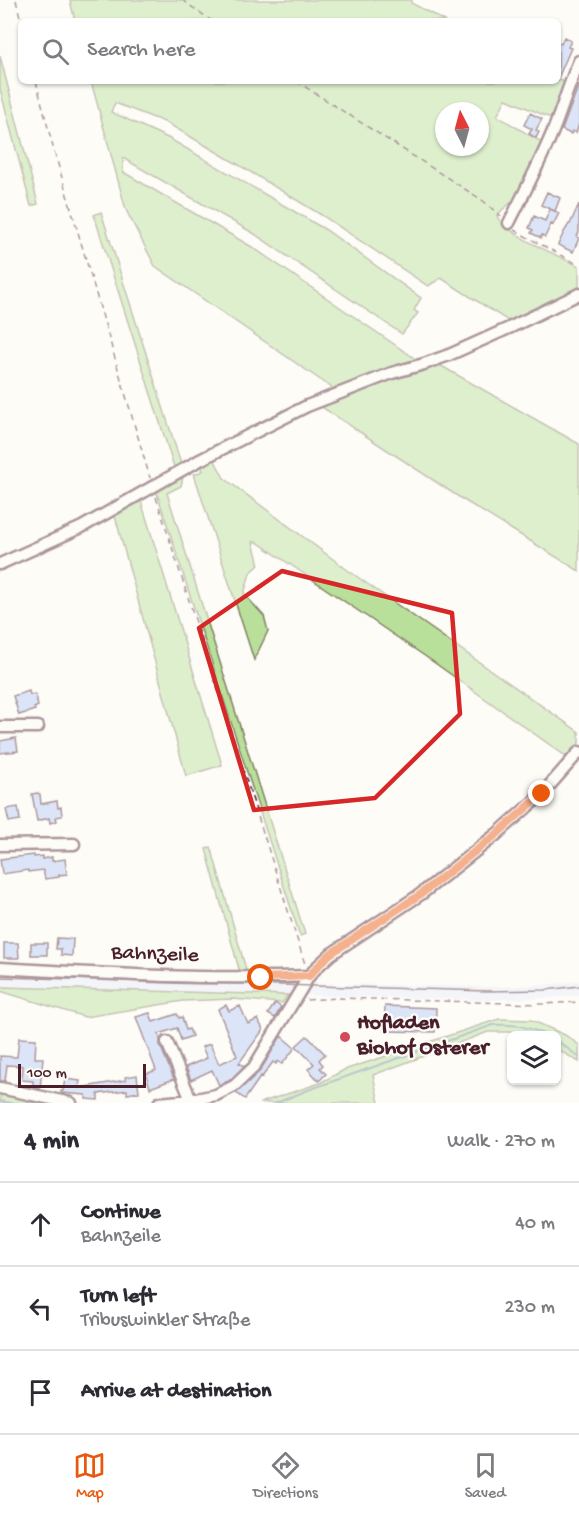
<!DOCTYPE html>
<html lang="en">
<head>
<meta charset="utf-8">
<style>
	:root { --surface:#fff; --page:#f2f2f3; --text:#2b2b33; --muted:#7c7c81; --line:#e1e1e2; --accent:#ea580c }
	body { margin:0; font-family:"Gochi Hand",sans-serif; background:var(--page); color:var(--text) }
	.controls { position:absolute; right:18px; bottom:18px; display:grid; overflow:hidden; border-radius:9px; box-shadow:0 2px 4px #0004 }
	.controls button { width:54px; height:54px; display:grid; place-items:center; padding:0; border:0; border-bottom:2px solid var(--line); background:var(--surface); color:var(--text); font:30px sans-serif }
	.compass { position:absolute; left:435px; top:102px; width:54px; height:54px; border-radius:50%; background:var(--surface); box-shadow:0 2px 4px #0004; rotate:354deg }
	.scale { position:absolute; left:18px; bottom:15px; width:128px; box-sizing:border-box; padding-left:6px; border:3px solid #4a1f2b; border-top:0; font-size:16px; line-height:21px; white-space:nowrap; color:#4a1f2b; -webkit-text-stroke:4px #fdfcf7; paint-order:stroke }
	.stop { position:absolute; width:18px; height:18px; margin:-14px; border:4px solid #ea580c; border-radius:50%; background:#fff }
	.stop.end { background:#ea580c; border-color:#fff; box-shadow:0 2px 6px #0008 }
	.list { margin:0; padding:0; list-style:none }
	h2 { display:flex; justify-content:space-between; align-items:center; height:78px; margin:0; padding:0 24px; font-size:26px }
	h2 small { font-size:20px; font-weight:400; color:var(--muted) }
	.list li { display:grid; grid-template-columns:39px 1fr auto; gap:18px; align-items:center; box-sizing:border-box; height:84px; padding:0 24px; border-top:2px solid var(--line) }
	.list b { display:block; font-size:22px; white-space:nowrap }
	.list p { margin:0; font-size:20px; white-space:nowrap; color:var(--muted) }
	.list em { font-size:20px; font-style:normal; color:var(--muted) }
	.icon { flex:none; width:33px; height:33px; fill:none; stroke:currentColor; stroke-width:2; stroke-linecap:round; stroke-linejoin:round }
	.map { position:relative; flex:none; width:579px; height:1103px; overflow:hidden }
	.search { position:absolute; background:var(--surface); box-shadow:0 2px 4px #0004; left:18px; right:18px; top:18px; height:66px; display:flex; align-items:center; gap:15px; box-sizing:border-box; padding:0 21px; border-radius:9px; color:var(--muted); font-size:22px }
	.sheet { height:330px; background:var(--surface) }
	nav { display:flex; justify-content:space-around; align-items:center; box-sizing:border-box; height:84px; border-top:2px solid var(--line); background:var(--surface); font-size:16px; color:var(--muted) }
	nav a { display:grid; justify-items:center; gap:3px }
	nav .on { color:var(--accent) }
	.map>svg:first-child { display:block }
	.built { fill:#e7edf8 }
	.green { fill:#b9e09b; stroke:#828063; stroke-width:1.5; fill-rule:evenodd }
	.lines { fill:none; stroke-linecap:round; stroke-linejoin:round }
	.stream { stroke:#6c8a96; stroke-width:2 }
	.building { fill:#b4caf9; stroke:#4a1f2b; stroke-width:1.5 }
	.minor-casing { stroke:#4a1f2b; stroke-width:15 }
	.path { stroke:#4a1f2b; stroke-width:1.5; stroke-dasharray:6 4.5; stroke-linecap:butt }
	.minor { stroke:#fdfcf7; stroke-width:10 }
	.tram { stroke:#4a1f2b; stroke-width:1.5 }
	.route { stroke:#ea580c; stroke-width:8 }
	.marked { fill:none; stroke:#d62828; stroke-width:4.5; stroke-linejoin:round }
	.poi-dot { fill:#d1495b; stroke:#fdfcf7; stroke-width:2 }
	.labels { text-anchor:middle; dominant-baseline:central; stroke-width:4.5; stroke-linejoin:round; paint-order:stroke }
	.street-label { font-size:22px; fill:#4a1f2b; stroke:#fdfcf7 }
	.poi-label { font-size:22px; font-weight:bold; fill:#4a1f2b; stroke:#fdfcf7; text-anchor:start }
</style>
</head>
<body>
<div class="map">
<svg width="579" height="1103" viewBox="0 0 579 1103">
	<rect width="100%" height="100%" fill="#fdfcf7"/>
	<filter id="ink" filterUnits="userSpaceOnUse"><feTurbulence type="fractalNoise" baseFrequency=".0167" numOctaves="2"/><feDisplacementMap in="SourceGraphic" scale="12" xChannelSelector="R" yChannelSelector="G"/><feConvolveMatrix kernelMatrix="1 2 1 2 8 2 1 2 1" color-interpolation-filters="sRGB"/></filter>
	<g filter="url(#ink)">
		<path class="built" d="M0 972 327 984 486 987 545 985 579 981V995L547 998 487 1000 0 987Z"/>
		<path class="green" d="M70 0H412L411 3 445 21H75Z
			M0 56 38 204 31 206 0 89Z
			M558 79 566 83 553 119 506 99 497 116 545 144 533 185 502 210 497 216C503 233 561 257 579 266V301L575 299 516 326 441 278 428 286 323 216 234 162 167 123 115 103 111 112 170 139 326 230 421 298 414 310 418 313 402 334 253 233 123 158V172L252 247 420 362 338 392 155 266 126 210 91 81H558ZM444 111H480V147H444Z
			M101 212 182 467 175 470 94 215Z
			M436 363 579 444V571L462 499 317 404Z
			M213 457 224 478 349 571 579 732V743L567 757 432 661 257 542H253L259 565 250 573 244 594 264 616 268 631 254 660 194 474 203 471 200 462Z
			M184 472 181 486 167 493 305 934 300 936 155 487Z
			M138 491 222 765 186 776 112 505Z
			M211 847 247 973H240L206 849Z
			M0 987 288 995 282 1003 233 999 183 1001 85 1017 0 991Z
			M499 1019 531 1020 565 1035 579 1045V1062L557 1049 556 1036 531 1035 525 1032H488L373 1075 379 1103H260L320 1083 344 1070Z
			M0 1094 48 1103H0Z"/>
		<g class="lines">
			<path class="stream" d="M556 1040 579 1057
				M0 1101 10 1103
				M276 1103 308 1090 493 1025C516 1024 527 1026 548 1036"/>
		</g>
		<path class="building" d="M564 37 571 41 568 47 571 48 558 78V42L561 44Z
			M579 84V124L576 133 572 131 571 134 562 130Z
			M530 113 542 119 536 130 539 132 536 138 529 134 532 129 524 125Z
			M547 192 560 198 555 211 541 205Z
			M579 204V232L577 237 579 238 573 252 558 245 564 232 569 224H570Z
			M550 209 559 213 553 225 551 224 545 237 542 235 541 238 531 233 533 230 529 228 534 216 545 221Z
			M29 691 30 695 35 694 38 706 34 708 35 710 19 715 13 696Z
			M16 738 18 751 0 753V741Z
			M37 793 40 794 41 804 57 801 58 808 61 807 62 816 56 817 57 821 50 823 49 818 37 821 32 794Z
			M18 807 20 820 9 822 6 809Z
			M34 855V857L42 856V859L52 857V861L65 859 67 874 59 875V877L45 879 43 870 28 872V870L2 874 0 859Z
			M57 938 73 939 72 956 61 955V949H56Z
			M4 943H18L19 958H4Z
			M31 943H47V955H31Z
			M275 1003 281 1007 275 1018 268 1014Z
			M226 1005 229 1011 240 1006 248 1024 258 1019 263 1030 239 1063 244 1066 230 1080 219 1085 212 1070 191 1080 186 1067 207 1058 202 1047 210 1044 219 1064 237 1056 218 1009Z
			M385 1006 436 1008 435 1032 384 1031Z
			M150 1013 153 1022 177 1014 179 1018 182 1017 186 1030 189 1029 192 1036 181 1040 177 1028 159 1034 160 1039V1045L174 1079 150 1088 146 1074 156 1070 136 1017Z
			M281 1036 295 1048 282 1064 277 1061 276 1064 273 1062 262 1077 261 1076 245 1099 236 1093 260 1071Z
			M307 1036 325 1054 319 1060 323 1065 320 1068 326 1074 319 1081 308 1069 314 1064 296 1046Z
			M19 1038 36 1039 35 1058H43L40 1089 33 1087V1081L22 1080 23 1066 7 1065 5 1081H0V1056L17 1057Z
			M137 1075 139 1092 127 1094V1090L98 1094V1100L86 1099V1095L61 1093V1091H63L65 1079 80 1081 79 1088 126 1080 125 1077Z"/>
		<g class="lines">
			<g class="minor-casing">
				<path id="minor" d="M509 223C525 191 542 159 555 126 563 105 570 82 579 61
					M0 564 82 527 198 461 307 406 392 373 424 364 449 355 509 328 579 294
					M0 727H38
					M0 845 74 844
					M0 968C103 974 206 980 309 976
					M167 1042 191 1100
					M0 1088 71 1103
					M159 1103 191 1100 216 1095 234 1086 254 1067 309 976 318 966 331 954 421 894 497 834 542 794 579 752"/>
			</g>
			<path class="path" d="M16 0 21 21
				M182 0 212 21
				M36 81 53 147 150 478
				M296 81 482 200 501 216
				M514 230 579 265
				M156 497 305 964
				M307 1000 338 998 542 1004 579 1002"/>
			<use href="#minor" class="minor"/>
			<path class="tram" d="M0 977 487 991 545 990 579 986"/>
		</g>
	</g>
	<g class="lines" filter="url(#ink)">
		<path class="route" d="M261 978 309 976 318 966 330 954 421 894 497 834 542 794"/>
	</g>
	<path d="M0 0H579V1103H0ZM282 571 452 613 460 714 375 798 254 810 199 628Z" fill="#fdfcf7" fill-opacity=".55" fill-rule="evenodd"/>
	<path class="marked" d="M282 571 452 613 460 714 375 798 254 810 199 628Z"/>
	<circle class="poi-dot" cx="345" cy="1037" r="6"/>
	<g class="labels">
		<g class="street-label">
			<text transform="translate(155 955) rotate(2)">Bahnzeile</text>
		</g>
		<g class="poi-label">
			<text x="357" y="1024">Hofladen<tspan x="357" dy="25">Biohof Osterer</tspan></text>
		</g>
	</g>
</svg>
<div class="controls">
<button><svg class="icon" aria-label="layers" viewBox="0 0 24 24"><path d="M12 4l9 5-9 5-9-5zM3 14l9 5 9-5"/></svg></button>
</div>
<svg class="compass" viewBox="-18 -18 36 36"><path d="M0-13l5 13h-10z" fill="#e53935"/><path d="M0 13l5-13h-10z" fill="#7c7c81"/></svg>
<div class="scale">100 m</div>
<div class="stop" style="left:261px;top:978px"></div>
<div class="stop end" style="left:542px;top:794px"></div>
<div class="search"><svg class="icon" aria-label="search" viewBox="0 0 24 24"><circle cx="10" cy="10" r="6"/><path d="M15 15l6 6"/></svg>Search here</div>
</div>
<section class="sheet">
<h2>4 min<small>Walk · 270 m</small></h2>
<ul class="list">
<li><svg class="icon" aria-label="ahead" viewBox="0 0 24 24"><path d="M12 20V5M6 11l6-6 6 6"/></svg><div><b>Continue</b><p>Bahnzeile</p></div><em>40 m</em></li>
<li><svg class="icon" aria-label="left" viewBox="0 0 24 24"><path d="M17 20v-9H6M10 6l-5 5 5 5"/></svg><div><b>Turn left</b><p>Tribuswinkler Straße</p></div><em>230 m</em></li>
<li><svg class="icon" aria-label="arrive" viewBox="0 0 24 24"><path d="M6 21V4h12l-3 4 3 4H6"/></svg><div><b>Arrive at destination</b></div></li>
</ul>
</section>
<nav>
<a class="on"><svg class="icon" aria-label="map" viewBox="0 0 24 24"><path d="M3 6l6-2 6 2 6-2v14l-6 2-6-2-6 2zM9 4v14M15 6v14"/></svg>Map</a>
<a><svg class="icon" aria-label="directions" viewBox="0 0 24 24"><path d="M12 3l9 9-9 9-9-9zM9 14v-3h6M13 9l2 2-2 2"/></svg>Directions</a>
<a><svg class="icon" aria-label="saved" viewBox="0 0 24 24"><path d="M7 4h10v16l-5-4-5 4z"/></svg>Saved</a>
</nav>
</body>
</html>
